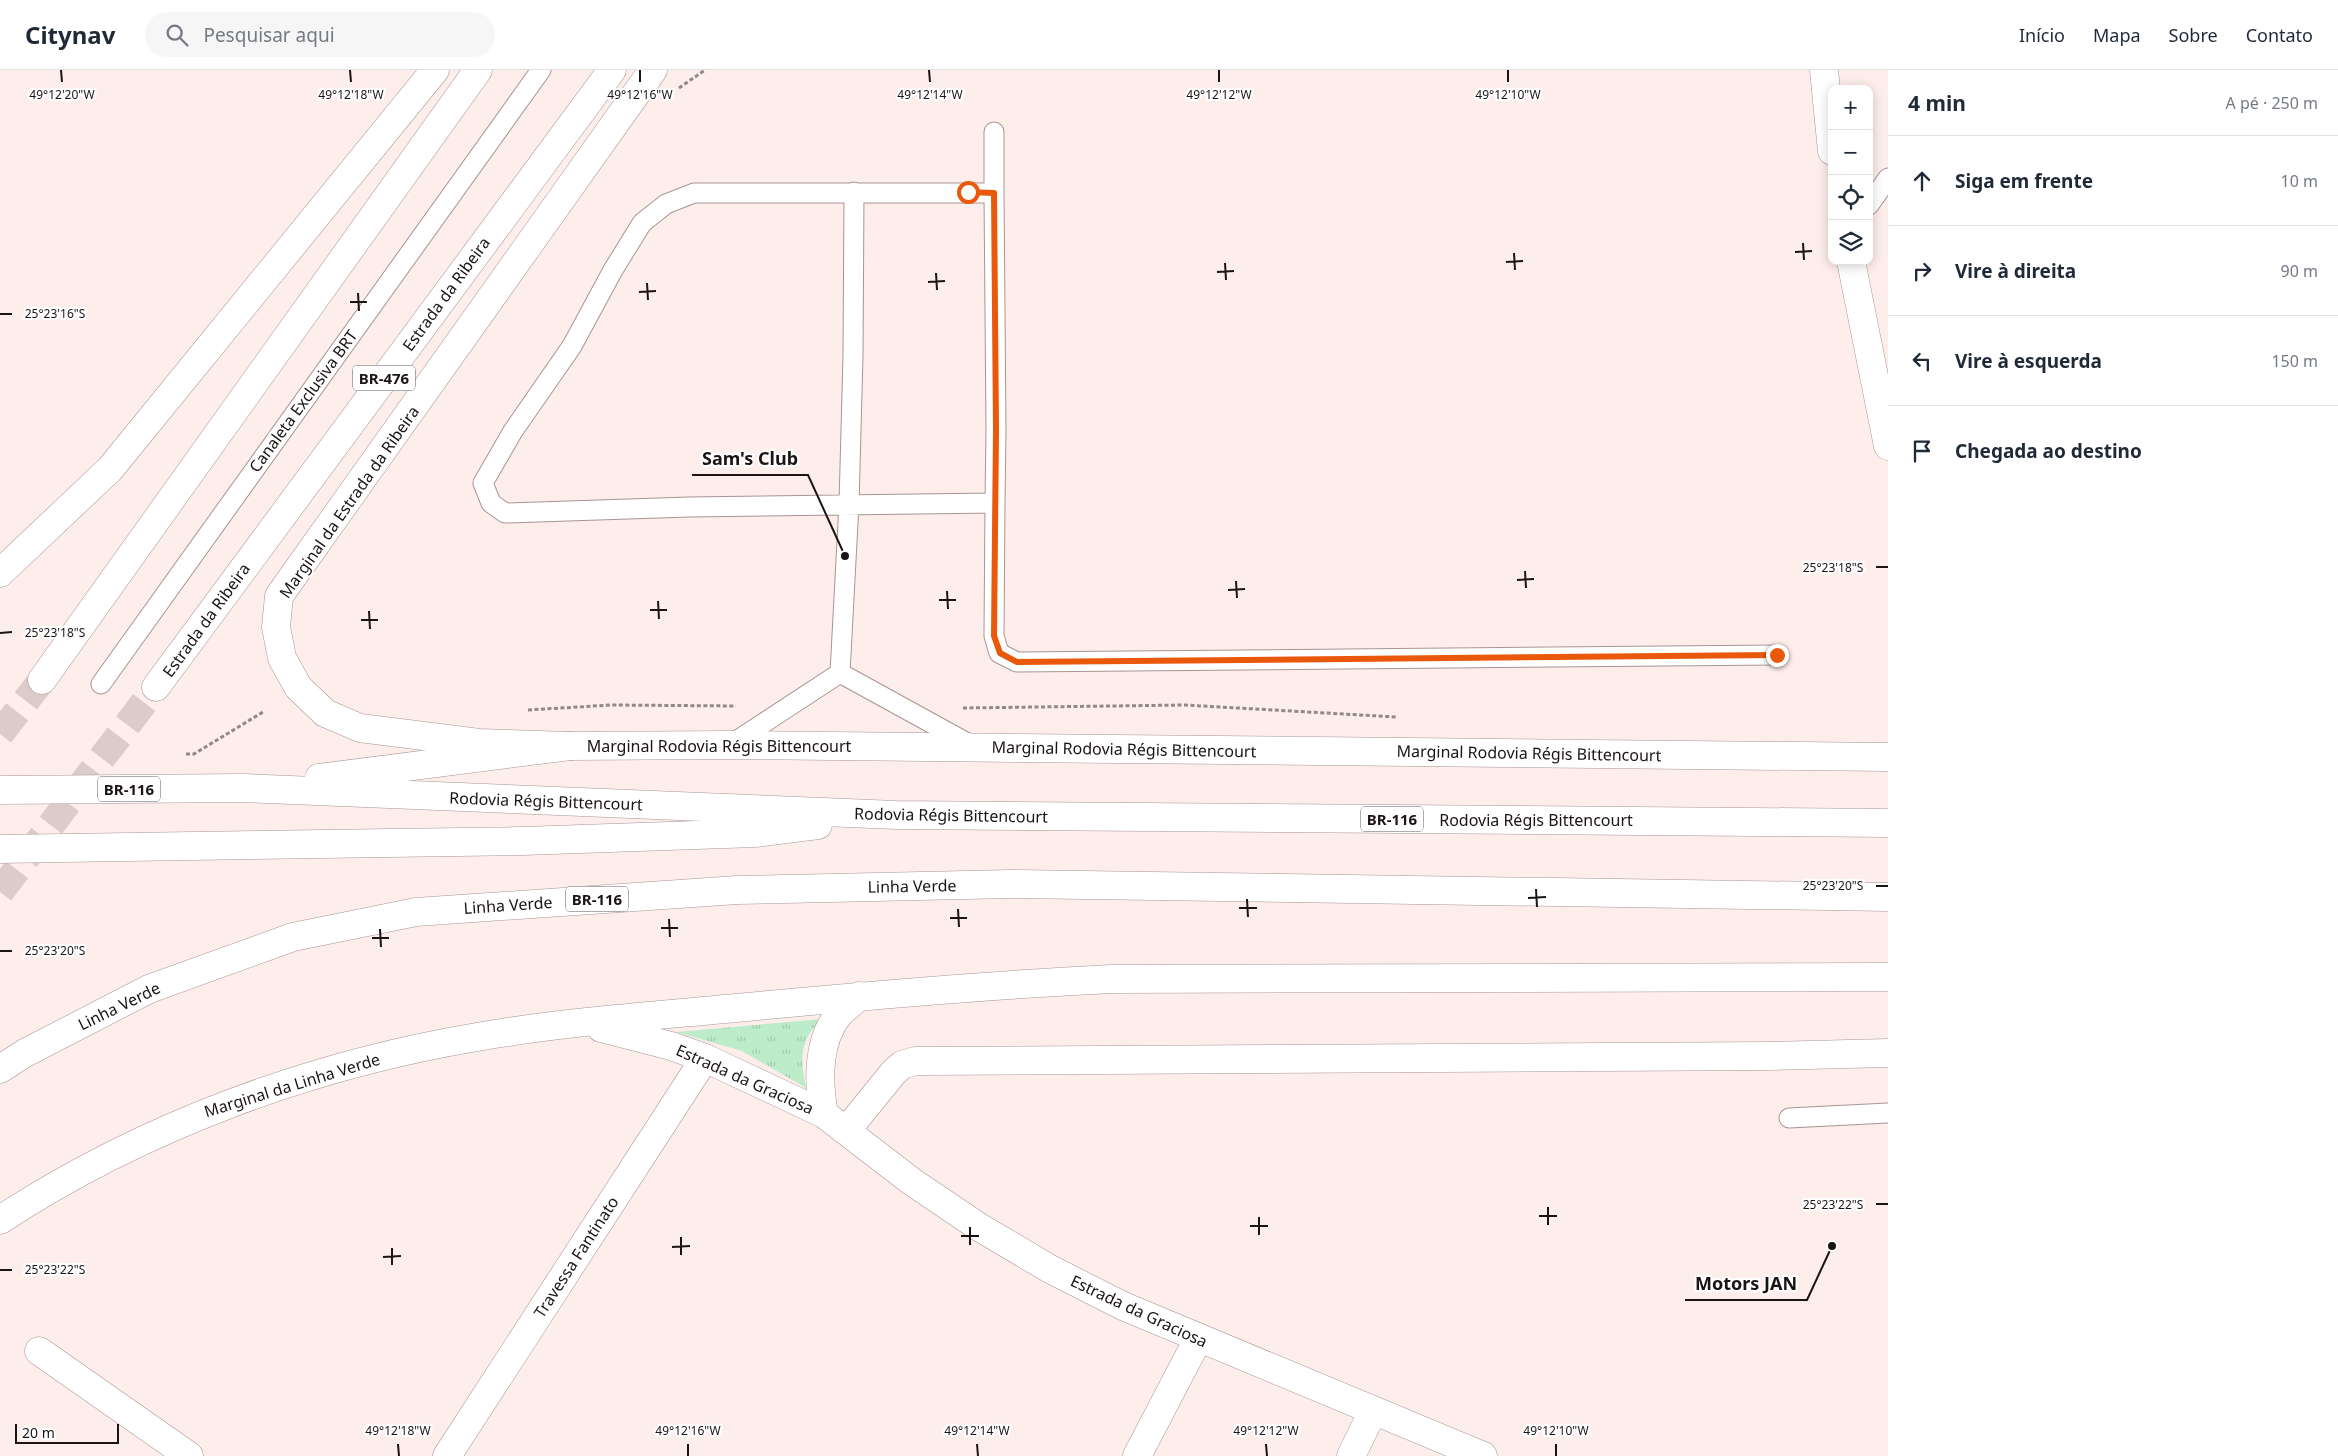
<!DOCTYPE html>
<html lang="pt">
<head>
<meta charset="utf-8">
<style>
	:root { --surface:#fff; --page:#f6f6f7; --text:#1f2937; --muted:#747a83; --line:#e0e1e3 }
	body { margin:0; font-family:"Noto Sans",sans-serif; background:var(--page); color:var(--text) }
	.controls { position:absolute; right:15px; top:15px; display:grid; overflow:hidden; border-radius:10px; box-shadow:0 2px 12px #0003 }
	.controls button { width:45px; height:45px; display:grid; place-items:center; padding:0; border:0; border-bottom:1px solid var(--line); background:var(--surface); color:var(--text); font:25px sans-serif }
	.scale { position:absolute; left:15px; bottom:12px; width:104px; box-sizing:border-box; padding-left:5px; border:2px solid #1b1414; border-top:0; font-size:14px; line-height:18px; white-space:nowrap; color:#1b1414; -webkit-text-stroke:4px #fefefe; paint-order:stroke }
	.stop { position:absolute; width:15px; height:15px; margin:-11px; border:4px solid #ea580c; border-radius:50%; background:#fff }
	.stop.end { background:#ea580c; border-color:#fff; box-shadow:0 1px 5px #0008 }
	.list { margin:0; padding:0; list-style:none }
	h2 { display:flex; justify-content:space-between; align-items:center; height:65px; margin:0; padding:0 20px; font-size:21px }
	h2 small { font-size:16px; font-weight:400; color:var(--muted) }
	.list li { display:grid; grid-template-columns:32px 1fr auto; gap:15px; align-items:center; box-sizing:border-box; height:90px; padding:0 20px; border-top:1px solid var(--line) }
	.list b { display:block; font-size:19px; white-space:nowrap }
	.list em { font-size:16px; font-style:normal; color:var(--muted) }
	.icon { flex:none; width:28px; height:28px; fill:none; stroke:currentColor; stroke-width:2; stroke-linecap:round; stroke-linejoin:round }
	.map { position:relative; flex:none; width:1888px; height:1386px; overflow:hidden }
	header { display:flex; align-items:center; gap:30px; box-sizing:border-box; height:70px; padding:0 25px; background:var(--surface); border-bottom:1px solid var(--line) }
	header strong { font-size:24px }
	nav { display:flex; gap:28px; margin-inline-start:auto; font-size:18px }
	.search { width:350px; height:45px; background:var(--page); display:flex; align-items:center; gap:12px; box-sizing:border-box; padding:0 18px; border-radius:28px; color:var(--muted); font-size:19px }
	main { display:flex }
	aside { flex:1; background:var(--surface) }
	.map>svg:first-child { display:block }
	.grass { fill:url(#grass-tufts) }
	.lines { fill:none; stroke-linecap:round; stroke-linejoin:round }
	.primary-tunnel { stroke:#dbcccb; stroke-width:28; stroke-dasharray:28 14; stroke-linecap:butt }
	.trunk-tunnel { stroke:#dbcccb; stroke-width:28; stroke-dasharray:28 14; stroke-linecap:butt }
	.service-casing { stroke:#a79593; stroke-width:21 }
	.minor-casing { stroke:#a79593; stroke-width:29 }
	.tertiary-casing { stroke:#a79593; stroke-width:29 }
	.secondary-casing { stroke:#a79593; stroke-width:29 }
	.primary-casing { stroke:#a79593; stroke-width:29 }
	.trunk-casing { stroke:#a79593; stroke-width:29 }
	.path { stroke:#948887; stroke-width:3; stroke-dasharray:4 2.5; stroke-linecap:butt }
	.service { stroke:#fff; stroke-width:19 }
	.minor { stroke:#fff; stroke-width:28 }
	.tertiary { stroke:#fff; stroke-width:28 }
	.secondary { stroke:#fff; stroke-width:28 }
	.primary { stroke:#fff; stroke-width:28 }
	.trunk { stroke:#fff; stroke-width:28 }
	.route { stroke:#ea580c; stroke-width:6 }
	.ticks { fill:none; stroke:#1b1414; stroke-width:2 }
	.labels { text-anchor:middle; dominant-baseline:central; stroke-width:4.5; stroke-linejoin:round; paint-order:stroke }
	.shield { fill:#fefefe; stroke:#5f5a5a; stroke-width:1 }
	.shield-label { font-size:15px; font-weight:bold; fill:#1b1414 }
	.street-label { font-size:16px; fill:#1b1414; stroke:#fefefe }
	.ticks-label { font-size:12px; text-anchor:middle; fill:#1b1414; stroke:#fefefe; stroke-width:4.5; stroke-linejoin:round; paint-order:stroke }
	.leader { fill:none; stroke:#1b1414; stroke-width:2 }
	.callout-dot { fill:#1b1414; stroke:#fefefe; stroke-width:2 }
	.callout-label { font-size:18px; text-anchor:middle; font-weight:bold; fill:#1b1414; stroke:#fefefe; stroke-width:4.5; stroke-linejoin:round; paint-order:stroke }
</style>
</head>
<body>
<header>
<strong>Citynav</strong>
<div class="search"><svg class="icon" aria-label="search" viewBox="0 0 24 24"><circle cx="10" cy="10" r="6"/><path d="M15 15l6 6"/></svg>Pesquisar aqui</div>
<nav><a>Início</a><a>Mapa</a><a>Sobre</a><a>Contato</a></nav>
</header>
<main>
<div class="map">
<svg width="1888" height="1386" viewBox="0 0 1888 1386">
	<defs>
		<pattern id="grass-tufts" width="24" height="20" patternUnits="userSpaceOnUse" patternTransform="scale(1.25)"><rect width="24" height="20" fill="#bdecca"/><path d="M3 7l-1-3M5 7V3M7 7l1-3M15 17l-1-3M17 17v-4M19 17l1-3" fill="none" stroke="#a2caad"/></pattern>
	</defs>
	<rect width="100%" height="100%" fill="#fdedeb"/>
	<path class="grass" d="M822 949C799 970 800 989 806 1018L742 981 676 962Z"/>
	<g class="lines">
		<path class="primary-tunnel" d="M0 822 156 617"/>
		<path class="trunk-tunnel" d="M0 664 42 610"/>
		<g class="service-casing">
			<path id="service" d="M994 62V123
				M1869 135 1888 108
				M995 433 996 360 994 123H694L666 134 642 153 613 200 572 276 513 361 483 413 491 433 505 443 689 437 995 433 994 566 999 583 1017 592 1777 585
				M840 603 849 434 853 286 854 122
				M840 603 971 675
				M101 614 541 0
				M730 675 840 603
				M1789 1048 1888 1043"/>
		</g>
		<g class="minor-casing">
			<path id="minor" d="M846 1061 894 1002 902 995 915 991 1770 986 1888 983
				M39 1281 189 1386
				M447 1386 705 988
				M1137 1386 1198 1269
				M1351 1386 1373 1341"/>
		</g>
		<g class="tertiary-casing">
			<path id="tertiary" d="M1824 0 1832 81
				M1851 191 1888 376"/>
		</g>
		<g class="secondary-casing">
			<path id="secondary" d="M653 0 279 526 276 557 282 588 298 617 325 643 360 658 479 673 570 676 730 675 1888 687
				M601 958 671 976 705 988 824 1044 911 1111 979 1157 1050 1199 1123 1236 1483 1386
				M824 1044C818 1012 817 971 839 944 845 938 853 932 859 926
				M0 1150C142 1057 310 995 477 967 563 952 650 946 736 938 861 926 986 915 1111 909L1888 907"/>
		</g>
		<g class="primary-casing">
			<path id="primary" d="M42 610 478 0
				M156 617 612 0"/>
		</g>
		<g class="trunk-casing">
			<path id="trunk" d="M0 503 110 399 435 0
				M319 708 570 676
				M0 720 243 718 896 745 1888 753
				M0 779 523 771 755 763 818 755
				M0 999 25 983 149 919 293 867 416 842 737 820 1011 814 1888 827"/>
		</g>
		<path class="path" d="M679 18 705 0
			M963 638 1185 635 1396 647
			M528 640 611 635 736 636
			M186 684H194L263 642"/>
		<use href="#service" class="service"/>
		<use href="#minor" class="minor"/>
		<use href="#tertiary" class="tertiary"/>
		<use href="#secondary" class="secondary"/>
		<use href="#primary" class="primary"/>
		<use href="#trunk" class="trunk"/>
	</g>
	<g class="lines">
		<path class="route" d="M968 122 994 123 996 360 994 566 1000 583 1017 592 1777 585"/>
	</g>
	<path class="ticks" d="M61 0 62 12M350 0 351 12M640 0V12M929 0 930 12M1219 0V12M1508 0V12M1803 173 1804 190M1795 182 1812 181M1514 183 1515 200M1506 192 1523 191M1225 193 1226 210M1217 202 1234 201M936 203 937 220M928 212 945 211M647 213 648 230M639 222 656 221M358 223 359 241M350 232H367M0 244H12M1876 497H1888M1525 501 1526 518M1517 510 1534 509M1236 511 1237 528M1228 520 1245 519M947 521 948 539M939 530H956M658 531 659 549M650 540H667M369 541 370 559M361 550H378M0 563 12 562M1876 816H1888M1536 819 1537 837M1528 828 1546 827M1247 829 1248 847M1239 838H1257M958 839 959 857M950 848H967M669 849 670 867M661 858H678M380 859 381 877M372 868H389M0 881H12M1876 1134H1888M1548 1137V1155M1539 1146H1557M1259 1147V1165M1250 1156H1268M970 1157V1175M961 1166H979M681 1167V1185M672 1177 690 1176M392 1178V1195M383 1187 401 1186M0 1200H12M398 1374 399 1386M688 1374V1386M977 1374 978 1386M1266 1374 1267 1386M1556 1374V1386"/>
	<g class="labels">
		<g class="shield">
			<rect x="353" y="295.5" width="62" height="25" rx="4"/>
			<rect x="98" y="706.5" width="62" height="25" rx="4"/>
			<rect x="1361" y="736.5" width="62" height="25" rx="4"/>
			<rect x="566" y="816.5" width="62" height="25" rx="4"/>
		</g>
		<g class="shield-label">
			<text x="384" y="308">BR-476</text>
			<text x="129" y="719">BR-116</text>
			<text x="1392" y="749">BR-116</text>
			<text x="597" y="829">BR-116</text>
		</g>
		<g class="street-label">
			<text transform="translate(446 224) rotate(-54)">Estrada da Ribeira</text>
			<text transform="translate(303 331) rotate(-54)">Canaleta Exclusiva BRT</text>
			<text transform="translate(349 432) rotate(-55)">Marginal da Estrada da Ribeira</text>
			<text transform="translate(206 550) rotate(-54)">Estrada da Ribeira</text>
			<text x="719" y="676">Marginal Rodovia Régis Bittencourt</text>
			<text transform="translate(1124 679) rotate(1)">Marginal Rodovia Régis Bittencourt</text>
			<text transform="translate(1529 683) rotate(1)">Marginal Rodovia Régis Bittencourt</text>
			<text transform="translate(546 731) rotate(2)">Rodovia Régis Bittencourt</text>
			<text transform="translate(951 745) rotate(1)">Rodovia Régis Bittencourt</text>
			<text x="1536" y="750">Rodovia Régis Bittencourt</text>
			<text transform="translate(912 816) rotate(-1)">Linha Verde</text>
			<text transform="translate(508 835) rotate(-4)">Linha Verde</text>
			<text transform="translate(119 936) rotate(-26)">Linha Verde</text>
			<text transform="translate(745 1009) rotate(24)">Estrada da Graciosa</text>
			<text transform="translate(292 1015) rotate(-17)">Marginal da Linha Verde</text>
			<text transform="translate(576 1187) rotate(-57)">Travessa Fantinato</text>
			<text transform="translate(1139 1241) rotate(25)">Estrada da Graciosa</text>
		</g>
	</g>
	<g class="ticks-label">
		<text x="62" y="29">49°12'20"W</text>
		<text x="351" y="29">49°12'18"W</text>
		<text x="640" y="29">49°12'16"W</text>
		<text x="930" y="29">49°12'14"W</text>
		<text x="1219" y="29">49°12'12"W</text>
		<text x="1508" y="29">49°12'10"W</text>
		<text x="55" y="248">25°23'16"S</text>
		<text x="1833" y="502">25°23'18"S</text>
		<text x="55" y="567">25°23'18"S</text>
		<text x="1833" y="820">25°23'20"S</text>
		<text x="55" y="885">25°23'20"S</text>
		<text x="1833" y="1139">25°23'22"S</text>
		<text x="55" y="1204">25°23'22"S</text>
		<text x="398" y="1365">49°12'18"W</text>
		<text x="688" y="1365">49°12'16"W</text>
		<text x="977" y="1365">49°12'14"W</text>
		<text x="1266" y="1365">49°12'12"W</text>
		<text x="1556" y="1365">49°12'10"W</text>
	</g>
	<path class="leader" d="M845 486L808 405H692M1832 1176L1807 1230H1685"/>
	<g class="callout-dot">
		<circle cx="845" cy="486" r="5"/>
		<circle cx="1832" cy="1176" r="5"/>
	</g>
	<g class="callout-label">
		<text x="750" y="395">Sam's Club</text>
		<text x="1746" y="1220">Motors JAN</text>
	</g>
</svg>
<div class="controls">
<button>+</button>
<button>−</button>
<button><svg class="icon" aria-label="locate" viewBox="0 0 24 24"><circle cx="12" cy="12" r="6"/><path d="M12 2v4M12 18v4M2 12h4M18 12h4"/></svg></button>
<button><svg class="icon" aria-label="layers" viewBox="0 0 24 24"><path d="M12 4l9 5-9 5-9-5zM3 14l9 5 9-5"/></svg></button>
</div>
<div class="scale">20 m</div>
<div class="stop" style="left:968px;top:122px"></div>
<div class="stop end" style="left:1777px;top:585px"></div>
</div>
<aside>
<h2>4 min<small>A pé · 250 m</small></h2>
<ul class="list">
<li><svg class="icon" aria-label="ahead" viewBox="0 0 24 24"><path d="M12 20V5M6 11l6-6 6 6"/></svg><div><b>Siga em frente</b></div><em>10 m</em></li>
<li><svg class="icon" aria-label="right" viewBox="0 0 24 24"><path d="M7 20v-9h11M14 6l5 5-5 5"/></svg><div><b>Vire à direita</b></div><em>90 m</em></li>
<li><svg class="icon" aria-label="left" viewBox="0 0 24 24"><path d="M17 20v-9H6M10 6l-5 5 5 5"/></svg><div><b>Vire à esquerda</b></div><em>150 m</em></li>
<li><svg class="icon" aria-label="arrive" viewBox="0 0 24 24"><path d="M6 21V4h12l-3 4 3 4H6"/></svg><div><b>Chegada ao destino</b></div></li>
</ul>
</aside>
</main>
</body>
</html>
